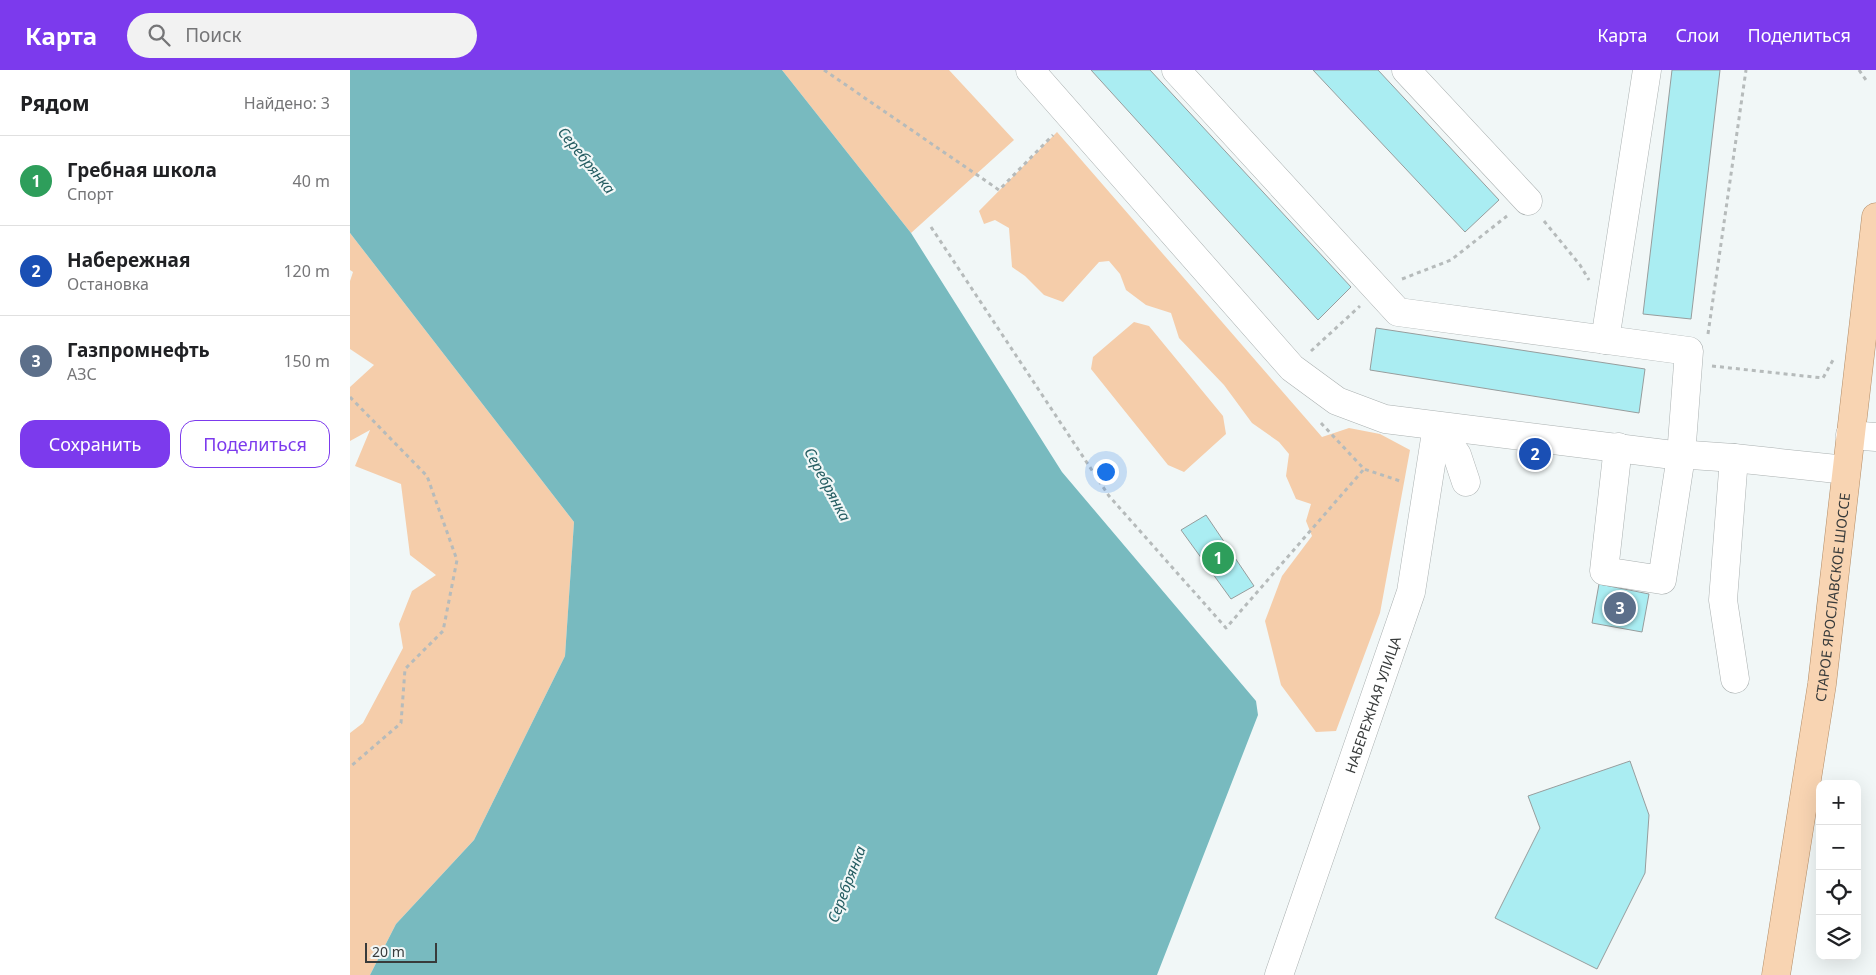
<!DOCTYPE html>
<html lang="ru">
<head>
<meta charset="utf-8">
<style>
	:root { --surface:#fff; --page:#f2f2f2; --text:#202124; --muted:#757577; --line:#e0e0e0; --accent:#7c3aed }
	body { margin:0; font-family:"Noto Sans",sans-serif; background:var(--page); color:var(--text) }
	.controls { position:absolute; right:15px; bottom:15px; display:grid; overflow:hidden; border-radius:10px; box-shadow:0 5px 20px #0002 }
	.controls button { width:45px; height:45px; display:grid; place-items:center; padding:0; border:0; border-bottom:1px solid var(--line); background:var(--surface); color:var(--text); font:25px sans-serif }
	.scale { position:absolute; left:15px; bottom:12px; width:72px; box-sizing:border-box; padding-left:5px; border:2px solid #383b3b; border-top:0; font-size:14px; line-height:18px; white-space:nowrap; color:#383b3b; -webkit-text-stroke:4px #f1f7f7; paint-order:stroke }
	.you { position:absolute; left:755px; top:401px; width:18px; height:18px; margin:-12px; border:4px solid #fff; border-radius:50%; background:#1a73e8; box-shadow:0 0 0 8px #1a73e833 }
	.badge { display:grid; place-items:center; width:32px; height:32px; border-radius:50%; background:var(--accent); color:#fff; font-size:16px; font-weight:700 }
	.pin { position:absolute; translate:-50% -50%; border:2px solid #fff; box-shadow:0 1px 5px #0006 }
	.list { margin:0; padding:0; list-style:none }
	h2 { display:flex; justify-content:space-between; align-items:center; height:65px; margin:0; padding:0 20px; font-size:21px }
	h2 small { font-size:16px; font-weight:400; color:var(--muted) }
	.list li { display:grid; grid-template-columns:32px 1fr auto; gap:15px; align-items:center; box-sizing:border-box; height:90px; padding:0 20px; border-top:1px solid var(--line) }
	.list b { display:block; font-size:19px; white-space:nowrap }
	.list p { margin:0; font-size:16px; white-space:nowrap; color:var(--muted) }
	.list em { font-size:16px; font-style:normal; color:var(--muted) }
	.actions { display:flex; gap:10px; padding:15px 20px }
	.actions a { flex:1; padding:11px 0; border:1px solid var(--accent); border-radius:15px; text-align:center; font-size:18px; color:var(--accent) }
	.actions .main { background:var(--accent); color:#fff }
	.icon { flex:none; width:28px; height:28px; fill:none; stroke:currentColor; stroke-width:2; stroke-linecap:round; stroke-linejoin:round }
	.map { position:relative; flex:none; width:1526px; height:905px; overflow:hidden }
	header { display:flex; align-items:center; gap:30px; box-sizing:border-box; height:70px; padding:0 25px; background:var(--accent); color:#fff }
	header strong { font-size:24px }
	nav { display:flex; gap:28px; margin-inline-start:auto; font-size:18px }
	.search { width:350px; height:45px; background:var(--page); display:flex; align-items:center; gap:12px; box-sizing:border-box; padding:0 18px; border-radius:28px; color:var(--muted); font-size:19px }
	main { display:flex }
	aside { flex:1; background:var(--surface) }
	.map>svg:first-child { display:block }
	.green { fill:#f5cdaa }
	.water { fill:#78babf }
	.building { fill:#aaedf2; stroke:#979d9d }
	.lines { fill:none; stroke-linecap:round; stroke-linejoin:round }
	.minor-casing { stroke:#abb1b1; stroke-width:29 }
	.major-casing { stroke:#b28c67; stroke-width:29 }
	.path { stroke:#b6bbbb; stroke-width:3; stroke-dasharray:4 4; stroke-linecap:butt }
	.minor { stroke:#fff; stroke-width:28 }
	.major { stroke:#f8d4b2; stroke-width:28 }
	.labels { text-anchor:middle; dominant-baseline:central; stroke-width:4.5; stroke-linejoin:round; paint-order:stroke }
	.street-label { font-size:14px; fill:#383b3b; stroke:#f1f7f7 }
	.water-label { font-size:15px; font-style:italic; fill:#255d62; stroke:#f1f7f7 }
</style>
</head>
<body>
<header>
<strong>Карта</strong>
<div class="search"><svg class="icon" aria-label="search" viewBox="0 0 24 24"><circle cx="10" cy="10" r="6"/><path d="M15 15l6 6"/></svg>Поиск</div>
<nav><a>Карта</a><a>Слои</a><a>Поделиться</a></nav>
</header>
<main>
<aside>
<h2>Рядом<small>Найдено: 3</small></h2>
<ul class="list">
<li><span class="badge" style="background:#2e9e5b">1</span><div><b>Гребная школа</b><p>Спорт</p></div><em>40 m</em></li>
<li><span class="badge" style="background:#1a4fb4">2</span><div><b>Набережная</b><p>Остановка</p></div><em>120 m</em></li>
<li><span class="badge" style="background:#5c6f8a">3</span><div><b>Газпромнефть</b><p>АЗС</p></div><em>150 m</em></li>
</ul>
<div class="actions"><a class="main">Сохранить</a><a>Поделиться</a></div>
</aside>
<div class="map">
<svg width="1526" height="905" viewBox="0 0 1526 905">
	<rect width="100%" height="100%" fill="#f1f7f7"/>
	<path class="green" d="M432 0H599L664 70 561 163Z
		M707 62 972 367 999 358 1030 364 1060 380 1030 543 986 661 966 662 931 615 915 551 932 506 962 466 956 451 961 434 946 429 936 406 939 384 929 372 902 353 874 315 829 268 821 243 796 235 776 220 770 204 759 191 749 192 713 232 694 225 675 206 662 197 659 158 645 150 634 154 629 141Z
		M0 163 224 452 215 586 124 770 46 854 20 905H0V663L13 653 53 578 49 554 62 521 86 505 60 485 51 414 5 396 20 360 0 371V317L24 295 0 279V211L3 202 0 200Z
		M784 252 799 256 873 346 876 364 834 402 818 395 741 299 743 287Z"/>
	<path class="water" d="M0 0H432L561 163 712 402 906 631 908 645 807 905H20L46 854 124 770 215 586 224 452 0 163Z"/>
	<path class="building" d="M741 0H800L1001 217 968 250Z
		M963 0H1028L1149 130 1115 162Z
		M1322 0H1370L1341 249 1293 244Z
		M1026 258 1295 299 1289 343 1020 300Z
		M856 445 904 516 881 529 831 460Z
		M1249 514 1299 524 1292 562 1242 553Z
		M1280 691 1299 745 1295 803 1247 899 1145 848 1190 758 1178 726Z"/>
	<g class="lines">
		<g class="minor-casing">
			<g id="minor">
				<path d="M680 0 942 298 987 331 1035 349 1331 386 1341 385 1384 388 1496 400"/>
				<path d="M826 0 1048 242 1339 281 1331 386 1312 510 1254 501 1268 377"/>
				<path d="M1056 0 1178 131"/>
				<path d="M1255 270 1297 0"/>
				<path d="M1087 356 1107 385 1116 412"/>
				<path d="M1500 365 1526 367"/>
				<path d="M1384 388 1373 530 1385 609"/>
				<path id="s1" d="M929 905 1061 522 1087 356"/>
			</g>
		</g>
		<g class="major-casing">
			<g id="major">
				<path id="s2" d="M1426 905 1472 614 1526 147"/>
			</g>
		</g>
		<path class="path" d="M474 0 649 120 703 65
			M1509 0 1516 10
			M1194 151 1230 195 1239 210
			M581 157 759 426 876 558 1014 399
			M1052 209 1101 190 1157 146
			M1358 264 1396 0
			M961 281 1010 236
			M1362 296 1473 308 1483 290
			M0 327 77 406 107 490 93 561 55 599 51 653 0 697
			M971 353 1014 399 1053 412"/>
		<use href="#minor" class="minor"/>
		<use href="#major" class="major"/>
	</g>
	<g class="labels">
		<g class="street-label">
			<text stroke="none"><textPath href="#s2" startOffset="382">СТАРОЕ ЯРОСЛАВСКОЕ ШОССЕ</textPath></text>
			<text stroke="none"><textPath href="#s1" startOffset="286">НАБЕРЕЖНАЯ УЛИЦА</textPath></text>
		</g>
		<g class="water-label">
			<text transform="translate(237 90) rotate(51)">Серебрянка</text>
			<text transform="translate(478 414) rotate(62)">Серебрянка</text>
			<text transform="translate(496 814) rotate(-69)">Серебрянка</text>
		</g>
	</g>
</svg>
<div class="controls">
<button>+</button>
<button>−</button>
<button><svg class="icon" aria-label="locate" viewBox="0 0 24 24"><circle cx="12" cy="12" r="6"/><path d="M12 2v4M12 18v4M2 12h4M18 12h4"/></svg></button>
<button><svg class="icon" aria-label="layers" viewBox="0 0 24 24"><path d="M12 4l9 5-9 5-9-5zM3 14l9 5 9-5"/></svg></button>
</div>
<div class="scale">20 m</div>
<div class="you"></div>
<div class="pin badge" style="left:868px;top:488px;background:#2e9e5b">1</div>
<div class="pin badge" style="left:1185px;top:384px;background:#1a4fb4">2</div>
<div class="pin badge" style="left:1270px;top:538px;background:#5c6f8a">3</div>
</div>
</main>
</body>
</html>
